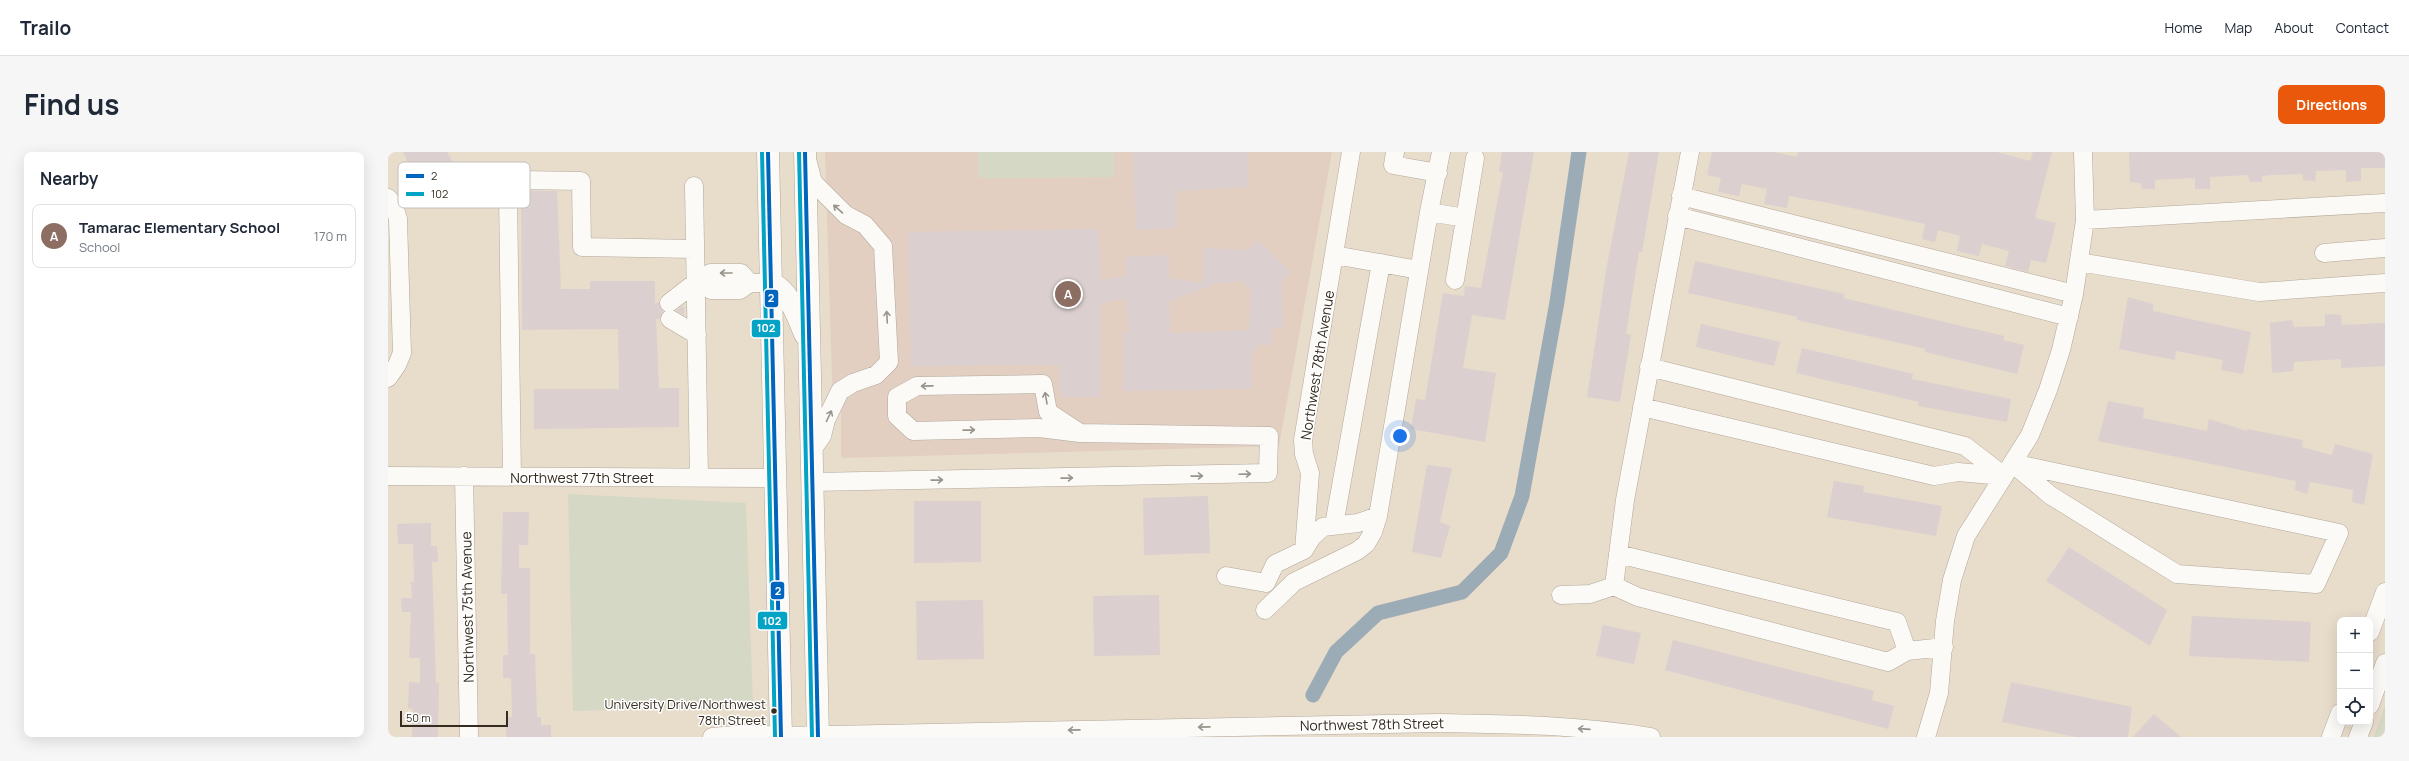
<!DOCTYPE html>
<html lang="en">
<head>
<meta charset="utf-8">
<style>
	:root { --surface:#fff; --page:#f6f6f7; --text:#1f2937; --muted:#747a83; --line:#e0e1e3; --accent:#ea580c }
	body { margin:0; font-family:Manrope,sans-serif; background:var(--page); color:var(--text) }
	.controls { position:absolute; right:12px; bottom:12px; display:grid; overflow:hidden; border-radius:8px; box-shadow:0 4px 16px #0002 }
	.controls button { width:36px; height:36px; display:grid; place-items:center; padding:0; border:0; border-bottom:1px solid var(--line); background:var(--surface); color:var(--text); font:20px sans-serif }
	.scale { position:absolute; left:12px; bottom:10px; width:108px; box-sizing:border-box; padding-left:4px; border:2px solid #352c1f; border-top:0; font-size:11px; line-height:14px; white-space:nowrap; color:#352c1f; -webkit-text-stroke:3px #fff; paint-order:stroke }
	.you { position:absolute; left:1012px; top:284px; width:14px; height:14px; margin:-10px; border:3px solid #fff; border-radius:50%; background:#1a73e8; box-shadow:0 0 0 6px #1a73e833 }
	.badge { display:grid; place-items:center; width:26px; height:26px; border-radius:50%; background:var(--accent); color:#fff; font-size:13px; font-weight:700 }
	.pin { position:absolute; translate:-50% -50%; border:2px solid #fff; box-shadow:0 1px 4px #0006 }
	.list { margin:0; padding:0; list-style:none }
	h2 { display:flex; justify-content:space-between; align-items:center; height:52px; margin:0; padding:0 16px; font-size:17px }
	h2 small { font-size:13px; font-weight:400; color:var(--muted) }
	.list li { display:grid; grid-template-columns:26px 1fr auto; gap:12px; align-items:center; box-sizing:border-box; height:64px; margin:0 8px 8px; padding:0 8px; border:1px solid var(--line); border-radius:8px }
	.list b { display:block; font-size:15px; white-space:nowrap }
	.list p { margin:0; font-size:13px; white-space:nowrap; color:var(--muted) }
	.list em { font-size:13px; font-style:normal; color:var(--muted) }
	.icon { flex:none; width:22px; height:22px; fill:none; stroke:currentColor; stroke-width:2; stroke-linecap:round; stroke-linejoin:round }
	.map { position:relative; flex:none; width:1997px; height:585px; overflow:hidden; border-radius:8px }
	header { display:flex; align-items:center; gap:24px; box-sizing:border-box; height:56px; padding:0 20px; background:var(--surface); border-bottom:1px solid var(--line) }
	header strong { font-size:19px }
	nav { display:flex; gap:22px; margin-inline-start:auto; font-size:14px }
	.intro { display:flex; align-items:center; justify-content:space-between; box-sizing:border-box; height:96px; padding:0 24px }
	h1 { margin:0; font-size:28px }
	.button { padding:10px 18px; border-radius:8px; background:var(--accent); color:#fff; font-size:14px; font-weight:700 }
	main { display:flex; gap:24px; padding:0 24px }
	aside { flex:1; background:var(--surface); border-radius:8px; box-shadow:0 4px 16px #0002 }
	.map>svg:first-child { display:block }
	.education { fill:#e2cfc2 }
	.green { fill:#d4d8c5 }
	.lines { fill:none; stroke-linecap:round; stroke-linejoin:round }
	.canal { stroke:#9cacb7; stroke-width:15 }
	.building { fill:#dbd0cf; fill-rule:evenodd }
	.minor-casing { stroke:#b2a89b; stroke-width:19 }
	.major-casing { stroke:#b2a89b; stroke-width:23 }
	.minor { stroke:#fcfaf7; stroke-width:18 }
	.major { stroke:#fcfaf7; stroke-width:22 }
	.bus-1-casing { stroke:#fff; stroke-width:7 }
	.bus-2-casing { stroke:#fff; stroke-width:7 }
	.bus-1 { stroke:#0065bd; stroke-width:4 }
	.bus-2 { stroke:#03a3c5; stroke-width:4 }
	.oneway { stroke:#98938b }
	.bus-dot { fill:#352c1f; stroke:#fff; stroke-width:1.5 }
	.labels { text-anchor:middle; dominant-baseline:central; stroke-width:3; stroke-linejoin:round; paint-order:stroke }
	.bus-label { font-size:13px; fill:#352c1f; stroke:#fff; text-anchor:end }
	.street-label { font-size:14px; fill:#352c1f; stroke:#fff }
	.key { fill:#fff; stroke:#c2c0bc; stroke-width:1 }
	.key-label { font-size:11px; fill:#352c1f }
	.line-badge { stroke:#fff; stroke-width:1.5 }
	.badge-label { font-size:11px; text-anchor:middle; font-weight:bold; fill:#fff }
</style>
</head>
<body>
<header>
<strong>Trailo</strong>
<nav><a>Home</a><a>Map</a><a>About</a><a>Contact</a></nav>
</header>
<div class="intro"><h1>Find us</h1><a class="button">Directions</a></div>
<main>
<aside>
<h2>Nearby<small></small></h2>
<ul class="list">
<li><span class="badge" style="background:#8d6e63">A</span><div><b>Tamarac Elementary School</b><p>School</p></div><em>170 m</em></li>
</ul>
</aside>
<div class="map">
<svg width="1997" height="585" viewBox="0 0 1997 585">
	<rect width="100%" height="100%" fill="#e8dccb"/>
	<path class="education" d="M437 0H590L591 26 727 25V0H944L891 294 453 306V260L445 258Z"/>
	<path class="green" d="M590 0H727V25L591 26Z
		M180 342 358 351 365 554 185 559Z
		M1997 554V585H1986Z"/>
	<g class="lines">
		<path class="canal" d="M925 543 948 500 990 461 1074 440 1113 401 1134 344 1169 150 1191 0"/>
	</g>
	<path class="building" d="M15 0H59L78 34 45 51 32 27 28 29Z
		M745 0H859L861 35 789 39 788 76 748 78Z
		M1114 0H1146L1117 168 1084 163 1075 216 1108 221 1097 290 1023 277 1028 247 1037 248 1055 141 1076 144 1077 134 1093 136 1115 20H1111Z
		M1241 0H1271L1254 100H1251L1238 182 1243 183 1232 250 1199 245 1219 113Z
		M1324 0H1385L1409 5 1410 0H1609L1642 9 1645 0H1664L1647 66 1668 71 1658 111 1643 108 1640 120 1617 114 1621 99 1594 92 1591 104 1569 99 1572 84 1550 78 1547 90 1534 87 1537 72 1441 51 1401 44 1399 56 1376 52 1379 37 1354 32 1351 44 1330 40 1333 26 1319 23Z
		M1741 0H1997V16H1973V29L1958 30V18L1928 19 1927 29 1915 28V22L1884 23 1874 24V30H1862L1860 23 1822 25V37H1807V26L1767 28V37H1754L1753 31 1742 30Z
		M137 39H169L173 137H202V129H267V151H271L275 159 272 167H268L271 236H291V275L146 277V237H231L230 177 134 178 133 43Z
		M711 77 712 128 738 124V105L781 103V126L815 131V96L860 98 870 88 902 120 893 130 895 176 883 177 884 193H869L864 203V237L735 239V180H741L738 146 712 152V245H673L671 213 523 214 520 80ZM854 129 863 138 861 178 782 181 781 149 825 133 820 132Z
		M1307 109 1456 142 1455 146 1616 184 1615 188 1636 193 1629 222 1537 200 1538 197 1409 168 1410 165 1300 141Z
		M1740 145 1765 152V159L1863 180 1855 222 1833 218 1835 208 1788 199 1787 208 1731 197Z
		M296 153V163L288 159Z
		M1937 162 1953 163 1954 173 1997 171V214L1953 216V207L1906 210 1905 219 1884 221 1882 171 1904 168 1906 175 1937 174Z
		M1313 172 1392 190 1386 214 1308 195Z
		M1414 196 1525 222 1524 227 1623 247 1619 270 1530 254 1531 250 1408 221Z
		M1720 249 1756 256 1755 266 1819 279 1821 267 1859 279V277L1915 288 1914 295 1944 303 1947 292 1985 302 1976 353 1964 350 1965 338 1922 330 1919 342 1907 338 1908 329 1710 289Z
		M1039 313 1064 316 1052 370 1062 374 1053 406 1024 400Z
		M1446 329 1476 334 1475 340 1554 354 1548 384 1439 365Z
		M820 344 822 401 756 403 755 346Z
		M526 349H593V410L526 411Z
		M115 360H141L140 393H131V416H142V502H147L149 565H153V573H163V585H118V565H124L123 526H115V503H120L119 442H113Z
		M43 371V394H49L50 410H44L48 531H51L50 585H24L25 557 20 556 21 530 32 531V506H21L23 460H14L13 446H24L23 430H26L25 392H10L9 372Z
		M1681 395 1779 458 1762 494 1658 429Z
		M771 443 772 503 706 504 705 444Z
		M595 448 596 507 529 508 528 449Z
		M1804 464 1923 470 1921 510 1801 504Z
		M1215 473 1253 481 1246 512 1208 504Z
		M1285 488 1486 539 1484 548 1506 554 1500 577 1277 518Z
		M1623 530 1744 555 1740 585H1688L1614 570Z
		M1766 562 1793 585H1745Z"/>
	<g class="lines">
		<g class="minor-casing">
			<path id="minor" d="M1007 0 1005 13 1050 21
				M420 11 425 30 458 63 477 73 495 94 501 210 488 223 465 231 452 239 438 268 434 284 424 298
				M306 34 311 325
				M1293 44 1686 142
				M0 46 6 54 10 67 14 201 9 213 0 226
				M1041 60 1077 66
				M1289 64 1681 165
				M1697 68 1997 51
				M1936 101 1997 96
				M946 103 1031 118
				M1691 110 1871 140 1997 131
				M1067 128 1087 6
				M313 130 322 121H353L362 131
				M281 151 308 130H313L323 138H352L362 131H383
				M282 167 309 183
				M1261 215 1577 294 1616 324
				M1254 255 1546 324 1570 320 1616 324
				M1624 311 1951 381 1928 432 1789 422 1662 343Z
				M0 324 387 326
				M76 324 81 585
				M124 325 120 42 132 28 193 29 194 95 307 97
				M424 330 880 321 881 284 692 281 651 276 525 279 509 264V245L529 234 655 232 660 260 692 281
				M946 373 993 111
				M916 398 924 385 935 375 970 371 990 364
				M1230 402 1509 470 1519 499
				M838 424 878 431 887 412 916 398 922 321 916 302 915 288 963 0
				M1226 434 1250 445 1500 510 1519 499 1556 495
				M1173 443 1202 442 1226 434 1237 348 1302 0
				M877 458 906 430 969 399 978 392 985 380 990 364 1041 60 1053 0
				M1982 480 1997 440
				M1982 553 1997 511
				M324 585 359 582 393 584 1051 571C1122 572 1193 573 1263 585
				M1538 585 1551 541 1557 469 1564 428 1578 384 1642 283 1660 238 1673 198 1686 142 1697 68 1695 0
				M1943 585 1952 561
				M1970 585 1976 570"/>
		</g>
		<g class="major-casing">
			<path id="major" d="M380 0 393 585
				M417 0 430 585
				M383 131C402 140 409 163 417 182"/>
		</g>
		<use href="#minor" class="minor"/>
		<use href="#major" class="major"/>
		<g class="bus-1-casing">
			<path id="bus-1" d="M380 0 393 585
				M417 0 430 585"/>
		</g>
		<g class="bus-2-casing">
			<path id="bus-2" d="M374 0 387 585
				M411 0 424 585"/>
		</g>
		<use href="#bus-1" class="bus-1"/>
		<use href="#bus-2" class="bus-2"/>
	</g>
	<defs><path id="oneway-shaft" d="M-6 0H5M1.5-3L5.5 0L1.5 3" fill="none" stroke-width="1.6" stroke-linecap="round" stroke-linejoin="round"/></defs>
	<g class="oneway">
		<use href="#oneway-shaft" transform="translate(450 57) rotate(-139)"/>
		<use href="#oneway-shaft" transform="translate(338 121) rotate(180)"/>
		<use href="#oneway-shaft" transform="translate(499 165) rotate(-93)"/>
		<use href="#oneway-shaft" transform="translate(539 234) rotate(179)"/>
		<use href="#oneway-shaft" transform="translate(658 246) rotate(-100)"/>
		<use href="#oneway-shaft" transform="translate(441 264) rotate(-65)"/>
		<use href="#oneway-shaft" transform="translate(581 278) rotate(-1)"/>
		<use href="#oneway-shaft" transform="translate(857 322) rotate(-2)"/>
		<use href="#oneway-shaft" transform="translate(809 324) rotate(-1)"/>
		<use href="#oneway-shaft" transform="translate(679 326) rotate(-1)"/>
		<use href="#oneway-shaft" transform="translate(549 328) rotate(-1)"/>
		<use href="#oneway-shaft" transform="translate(816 575) rotate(179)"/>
		<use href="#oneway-shaft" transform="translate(1196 577) rotate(-176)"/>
		<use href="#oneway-shaft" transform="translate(686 578) rotate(179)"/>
	</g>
	<circle class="bus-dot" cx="386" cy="559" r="3.5"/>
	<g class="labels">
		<g class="bus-label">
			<text x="378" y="552">University Drive/Northwest<tspan x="378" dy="16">78th Street</tspan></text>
		</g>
		<g class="street-label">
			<text transform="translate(929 213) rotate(-81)">Northwest 78th Avenue</text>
			<text x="194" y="325">Northwest 77th Street</text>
			<text transform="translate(79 455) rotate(-91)">Northwest 75th Avenue</text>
			<text transform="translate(984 572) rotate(-1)">Northwest 78th Street</text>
		</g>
	</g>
	<rect x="10" y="10" width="132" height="46" rx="6" class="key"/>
	<rect x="18" y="22" width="18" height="4" fill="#0065bd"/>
	<rect x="18" y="40" width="18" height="4" fill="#03a3c5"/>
	<g class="key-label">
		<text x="43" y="28">2</text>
		<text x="43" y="46">102</text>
	</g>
	<g class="line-badge">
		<rect x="376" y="137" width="15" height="19" rx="4" fill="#0065bd"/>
		<rect x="363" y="167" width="30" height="19" rx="4" fill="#03a3c5"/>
		<rect x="382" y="429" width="15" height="19" rx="4" fill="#0065bd"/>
		<rect x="369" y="459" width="31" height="19" rx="4" fill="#03a3c5"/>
	</g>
	<g class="badge-label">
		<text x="383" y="150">2</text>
		<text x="378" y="180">102</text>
		<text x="390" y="443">2</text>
		<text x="384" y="473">102</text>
	</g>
</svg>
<div class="controls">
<button>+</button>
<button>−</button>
<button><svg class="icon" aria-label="locate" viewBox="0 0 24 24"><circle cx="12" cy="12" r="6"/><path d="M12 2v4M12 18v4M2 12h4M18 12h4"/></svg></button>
</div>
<div class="scale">50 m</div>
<div class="you"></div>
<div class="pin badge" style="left:680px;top:142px;background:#8d6e63">A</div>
</div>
</main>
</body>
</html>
